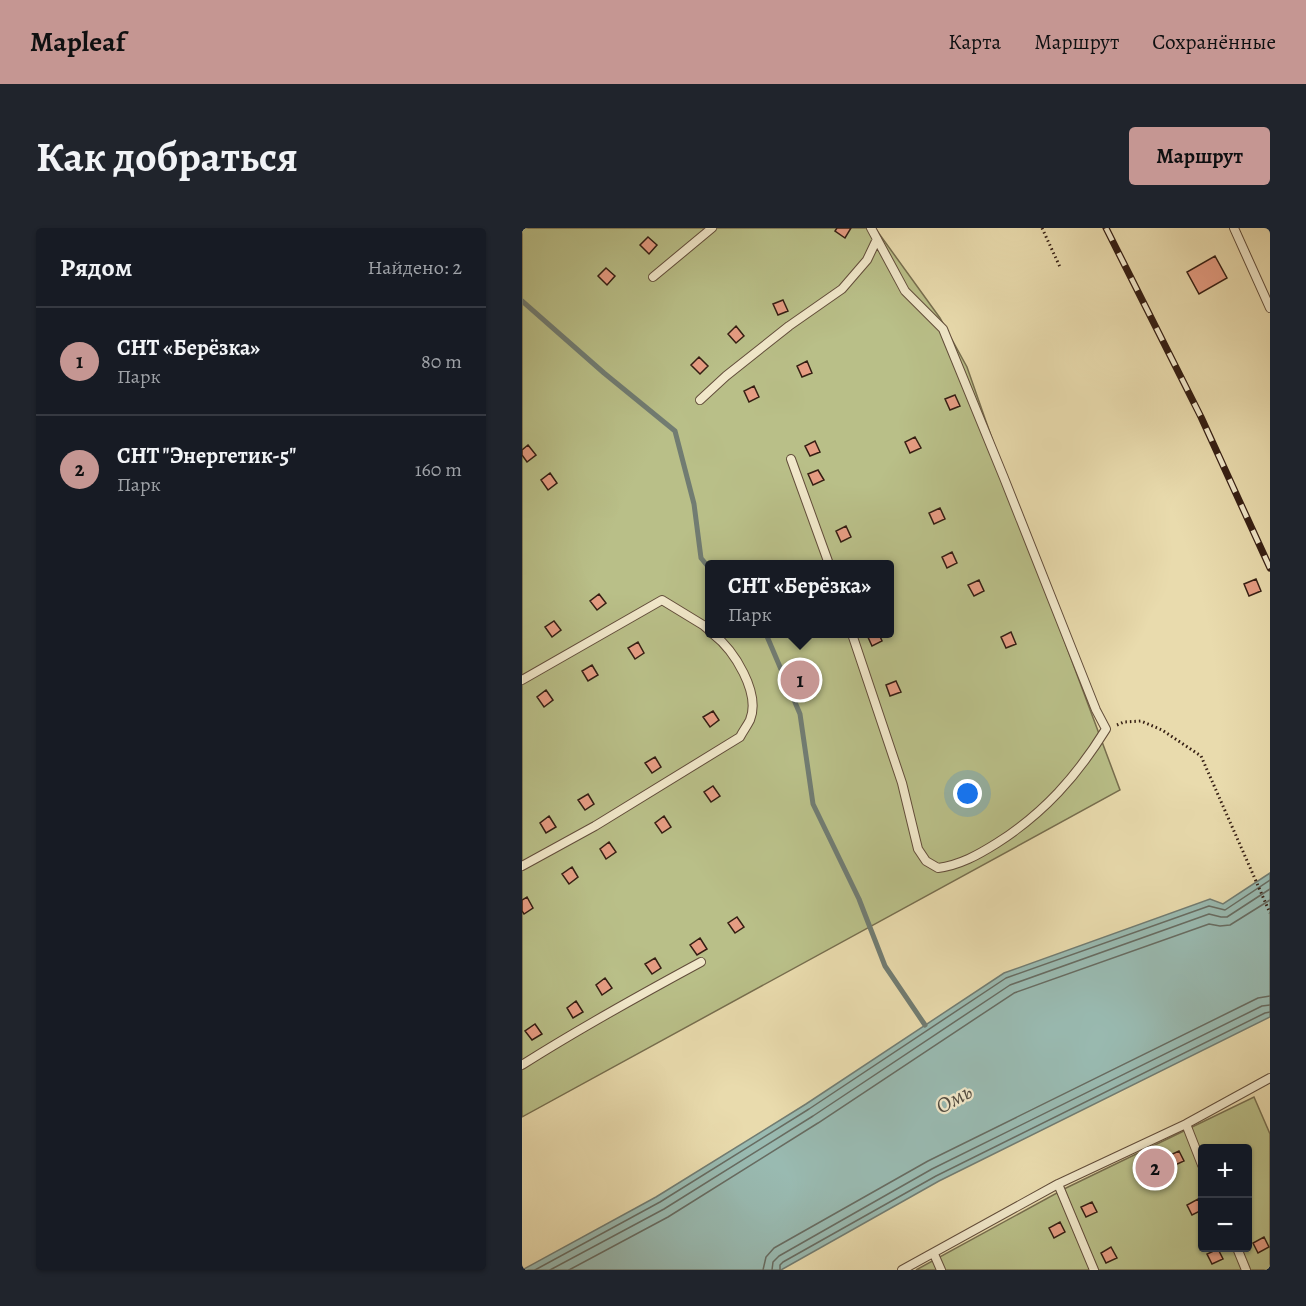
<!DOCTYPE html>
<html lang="ru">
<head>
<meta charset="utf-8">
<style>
	:root { --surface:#171b24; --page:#20242c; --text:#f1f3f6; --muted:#9ea1a6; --line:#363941; --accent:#c59692 }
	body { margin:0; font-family:Alegreya,serif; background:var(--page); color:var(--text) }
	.controls { position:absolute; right:18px; bottom:18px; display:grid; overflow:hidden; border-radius:6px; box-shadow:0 2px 4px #0004 }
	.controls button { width:54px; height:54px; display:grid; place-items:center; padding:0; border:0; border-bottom:2px solid var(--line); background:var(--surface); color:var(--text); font:30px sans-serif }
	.you { position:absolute; left:446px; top:566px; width:21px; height:21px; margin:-15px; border:4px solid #fff; border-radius:50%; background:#1a73e8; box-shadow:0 0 0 9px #1a73e833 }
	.badge { display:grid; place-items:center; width:39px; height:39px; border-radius:50%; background:var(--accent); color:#111; font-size:20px; font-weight:700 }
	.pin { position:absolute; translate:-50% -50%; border:3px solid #fff; box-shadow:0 2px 6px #0006 }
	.popup { position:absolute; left:183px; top:332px; width:189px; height:78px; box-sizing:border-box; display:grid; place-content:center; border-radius:6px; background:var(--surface); filter:drop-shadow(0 2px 4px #0005); font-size:20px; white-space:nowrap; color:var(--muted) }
	.popup b { font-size:22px; color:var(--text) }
	.popup::after { content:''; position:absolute; left:50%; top:100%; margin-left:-12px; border:12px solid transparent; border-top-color:var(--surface) }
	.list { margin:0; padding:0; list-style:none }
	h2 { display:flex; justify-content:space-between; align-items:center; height:78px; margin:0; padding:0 24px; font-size:26px }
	h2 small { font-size:20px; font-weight:400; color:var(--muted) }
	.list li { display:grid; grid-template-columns:39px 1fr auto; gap:18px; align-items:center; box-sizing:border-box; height:108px; padding:0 24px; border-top:2px solid var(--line) }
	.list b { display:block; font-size:22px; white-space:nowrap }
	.list p { margin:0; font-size:20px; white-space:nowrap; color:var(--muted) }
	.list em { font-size:20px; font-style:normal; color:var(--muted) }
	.map { position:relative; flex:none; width:748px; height:1042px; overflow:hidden; border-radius:6px }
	header { display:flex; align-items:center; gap:36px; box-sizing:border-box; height:84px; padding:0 30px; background:var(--accent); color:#111 }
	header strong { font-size:28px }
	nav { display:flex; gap:33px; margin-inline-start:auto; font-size:21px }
	.intro { display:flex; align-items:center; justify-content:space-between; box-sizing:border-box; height:144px; padding:0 36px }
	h1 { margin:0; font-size:42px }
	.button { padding:15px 27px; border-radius:6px; background:var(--accent); color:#111; font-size:21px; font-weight:700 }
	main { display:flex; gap:36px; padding:0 36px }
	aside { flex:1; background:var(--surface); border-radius:6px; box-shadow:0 2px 4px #0004 }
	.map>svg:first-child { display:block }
	.green { fill:#b9bf88; stroke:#776e4e; stroke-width:1.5; fill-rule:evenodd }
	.water { fill:#99bab1; stroke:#717c72; stroke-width:1.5 }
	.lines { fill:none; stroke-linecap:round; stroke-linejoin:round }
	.shore { stroke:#676c62; stroke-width:1.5 }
	.stream { stroke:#717c72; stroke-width:5 }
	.building { fill:#e69d83; stroke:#351e13; stroke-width:1.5 }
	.lane-casing { stroke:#624d3a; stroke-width:10 }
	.path { stroke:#351e13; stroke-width:3; stroke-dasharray:1.5 3; stroke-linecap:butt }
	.lane { stroke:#f1e8ca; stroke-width:8 }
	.rail-casing { stroke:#351e13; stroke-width:7 }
	.rail { stroke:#f1e8ca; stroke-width:4.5; stroke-dasharray:14; stroke-linecap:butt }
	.labels { text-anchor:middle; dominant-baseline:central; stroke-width:4.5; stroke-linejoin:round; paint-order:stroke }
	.water-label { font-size:22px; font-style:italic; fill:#534d42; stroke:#f1e8ca }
</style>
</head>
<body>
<header>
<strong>Mapleaf</strong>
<nav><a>Карта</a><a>Маршрут</a><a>Сохранённые</a></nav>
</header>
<div class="intro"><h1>Как добраться</h1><a class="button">Маршрут</a></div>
<main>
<aside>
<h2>Рядом<small>Найдено: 2</small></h2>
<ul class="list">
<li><span class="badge">1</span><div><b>СНТ «Берёзка»</b><p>Парк</p></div><em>80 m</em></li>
<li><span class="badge">2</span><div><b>СНТ &quot;Энергетик-5&quot;</b><p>Парк</p></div><em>160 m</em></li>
</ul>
</aside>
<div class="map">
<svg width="748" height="1042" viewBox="0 0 748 1042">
	<rect width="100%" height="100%" fill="#e9dbad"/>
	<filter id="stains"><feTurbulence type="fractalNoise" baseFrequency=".00333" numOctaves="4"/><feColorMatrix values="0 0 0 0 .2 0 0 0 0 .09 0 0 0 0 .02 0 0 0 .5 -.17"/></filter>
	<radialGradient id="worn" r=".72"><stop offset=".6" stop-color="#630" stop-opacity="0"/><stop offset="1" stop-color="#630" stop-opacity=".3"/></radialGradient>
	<path class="green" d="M0 0H353L418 90 445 139 516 342 598 562 0 889ZM188 336H368V406H188Z
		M732 869 748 906V1042H394L544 960ZM680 920H726V1020H680Z"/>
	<path class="water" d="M748 645V789L417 953 259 1042H0L134 969 284 876 482 745 688 671 701 676Z"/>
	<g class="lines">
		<path class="shore" d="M13 1042 138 974 287 881 484 750 687 678 703 682 748 652
			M28 1042 142 981 291 888 488 757 687 686 699 689H705L748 661
			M47 1042 146 989 296 895 492 765 687 696 698 698 708 697 748 672
			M241 1042 244 1029 252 1020 406 933 736 770 748 768
			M250 1042 251 1034 257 1028 410 941 740 778 748 777
			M258 1042V1037L261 1034 414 948 743 785 748 784"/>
		<path class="stream" d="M0 73 82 145 153 203 172 276 179 330 188 341
			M244 406 278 486 291 576 337 671 363 738 403 797"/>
	</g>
	<path class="building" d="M315 0H329L323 10 313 3Z
		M126 9 135 17 127 26 118 17Z
		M693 28 705 50 677 66 665 44Z
		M84 40 93 48 85 57 76 48Z
		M261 72 266 83 256 87 251 76Z
		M214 98 222 108 214 115 206 106Z
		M177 129 186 138 178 146 169 137Z
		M285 133 290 145 280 149 275 138Z
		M232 158 237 169 227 174 222 163Z
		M433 167 438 178 428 182 423 171Z
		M393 209 399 220 388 225 383 214Z
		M293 213 298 224 288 228 283 218Z
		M6 217 14 227 5 234 0 227V222Z
		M296 242 302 252 291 257 286 246Z
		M28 245 35 255 26 262 19 252Z
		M418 280 423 291 412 296 407 285Z
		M324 298 329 309 319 314 314 303Z
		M430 324 435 335 425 340 420 329Z
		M734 351 739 363 727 368 722 356Z
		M457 352 462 363 452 368 446 357Z
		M77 366 84 375 75 382 68 373Z
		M32 393 39 402 30 409 23 399Z
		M489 404 494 416 484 420 479 409Z
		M349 406H357L360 413 350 418 345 407Z
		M116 414 122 425 113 431 106 420Z
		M70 437 76 447 66 453 60 443Z
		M374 453 379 464 368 468 364 457Z
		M24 462 31 472 22 479 15 469Z
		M191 483 197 492 188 499 181 489Z
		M133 529 139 539 130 545 123 535Z
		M191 558 198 568 189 574 182 564Z
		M66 566 72 576 63 582 56 572Z
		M27 588 34 599 24 605 18 595Z
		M142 588 149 599 140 605 133 595Z
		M87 614 94 624 84 631 78 621Z
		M50 639 56 649 47 656 40 646Z
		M5 669 11 680 2 686 0 683V672Z
		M215 689 222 699 213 705 206 695Z
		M178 710 185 721 175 727 168 717Z
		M133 730 139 740 130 746 123 736Z
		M83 750 90 760 80 767 74 757Z
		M54 773 61 784 51 790 45 780Z
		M13 796 20 806 10 812 3 803Z
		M657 923 662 933 651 938 646 928Z
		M676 971 680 982 670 987 665 977Z
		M570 974 575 984 564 989 559 979Z
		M538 994 543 1004 532 1010 527 1000Z
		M742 1009 747 1019 736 1025 731 1015Z
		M589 1019 595 1030 584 1035 579 1025Z
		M696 1021 701 1031 690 1036 685 1026Z"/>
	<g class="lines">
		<g class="lane-casing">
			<path id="lane" d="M712 0 748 80
				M131 49 190 0
				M178 172 204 148 267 98 320 61 345 32 355 11
				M269 231 307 336
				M330 406 380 555 396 621 404 633 416 640C438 637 456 627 475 615 522 585 555 548 584 501L574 482 482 250 421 101 383 63 349 0
				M0 452 140 372 181 397 188 403
				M0 638 73 598 218 509C221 503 225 498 228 492 239 465 212 422 191 406
				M0 837C58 800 118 767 179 734
				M664 896 680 937
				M536 956 572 1042
				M715 1020 724 1042
				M412 1026 419 1042
				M380 1042 536 956 664 896 748 850"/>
		</g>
		<path class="path" d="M520 0 538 39
			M595 497 602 494 619 493 640 502 679 528 748 685"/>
		<use href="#lane" class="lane"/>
		<g class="rail-casing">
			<path id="rail" d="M584 0 679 189 748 340"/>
		</g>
		<use href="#rail" class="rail"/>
	</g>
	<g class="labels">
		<g class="water-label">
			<text transform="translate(432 871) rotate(-29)">Омь</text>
		</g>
	</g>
	<rect width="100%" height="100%" filter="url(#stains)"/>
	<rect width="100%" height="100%" fill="url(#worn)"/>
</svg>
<div class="controls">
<button>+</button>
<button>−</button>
</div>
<div class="you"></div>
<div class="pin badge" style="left:278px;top:452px">1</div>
<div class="popup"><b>СНТ «Берёзка»</b>Парк</div>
<div class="pin badge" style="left:633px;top:940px">2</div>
</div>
</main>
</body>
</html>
